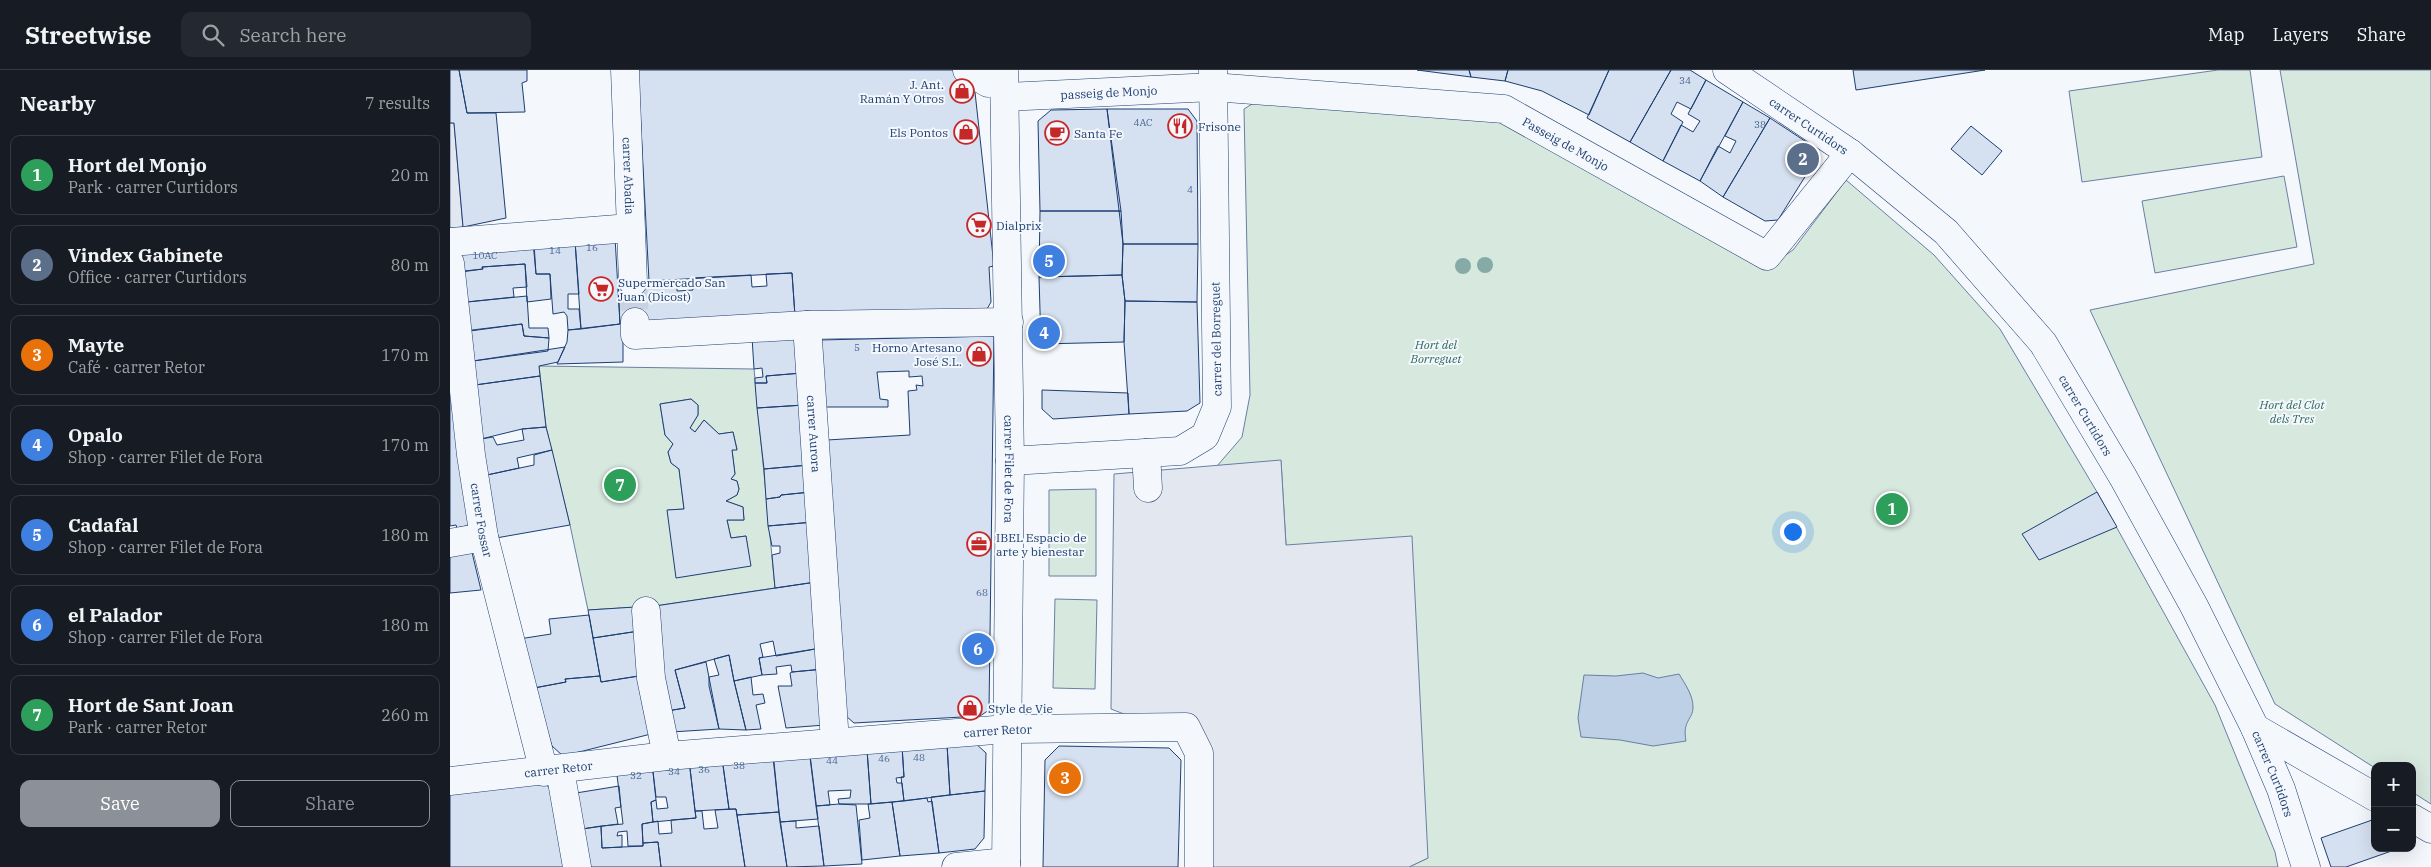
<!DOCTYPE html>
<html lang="en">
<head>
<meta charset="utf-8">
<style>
	:root { --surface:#171b24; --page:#242831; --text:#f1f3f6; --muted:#9ea1a6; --line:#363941; --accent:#8c9099 }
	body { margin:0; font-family:"IBM Plex Serif",serif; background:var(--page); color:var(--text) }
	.controls { position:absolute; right:15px; bottom:15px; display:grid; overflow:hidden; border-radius:10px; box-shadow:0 5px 20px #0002 }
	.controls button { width:45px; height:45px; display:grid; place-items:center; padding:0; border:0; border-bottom:1px solid var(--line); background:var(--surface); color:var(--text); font:25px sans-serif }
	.you { position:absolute; left:1342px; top:461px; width:18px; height:18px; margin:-12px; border:4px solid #fff; border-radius:50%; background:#1a73e8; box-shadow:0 0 0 8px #1a73e833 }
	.badge { display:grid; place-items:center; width:32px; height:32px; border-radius:50%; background:var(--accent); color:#fff; font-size:16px; font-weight:700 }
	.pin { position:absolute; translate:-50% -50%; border:2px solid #fff; box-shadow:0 1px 5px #0006 }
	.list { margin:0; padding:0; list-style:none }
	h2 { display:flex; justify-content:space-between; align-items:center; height:65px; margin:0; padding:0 20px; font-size:21px }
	h2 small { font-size:16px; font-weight:400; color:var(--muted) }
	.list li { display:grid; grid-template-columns:32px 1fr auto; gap:15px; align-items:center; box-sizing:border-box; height:80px; margin:0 10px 10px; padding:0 10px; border:1px solid var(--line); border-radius:10px }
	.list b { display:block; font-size:19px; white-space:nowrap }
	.list p { margin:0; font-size:16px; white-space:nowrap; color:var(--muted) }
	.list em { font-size:16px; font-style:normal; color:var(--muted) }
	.actions { display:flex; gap:10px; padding:15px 20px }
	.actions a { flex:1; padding:11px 0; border:1px solid var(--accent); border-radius:10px; text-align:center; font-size:18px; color:var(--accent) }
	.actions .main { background:var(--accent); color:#fff }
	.icon { flex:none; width:28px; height:28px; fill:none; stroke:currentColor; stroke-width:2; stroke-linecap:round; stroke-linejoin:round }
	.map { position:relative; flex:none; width:1981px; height:797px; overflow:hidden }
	header { display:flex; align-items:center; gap:30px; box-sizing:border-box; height:70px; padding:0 25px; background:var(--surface); border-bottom:1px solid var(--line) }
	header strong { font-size:24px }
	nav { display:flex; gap:28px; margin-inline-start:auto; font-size:18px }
	.search { width:350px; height:45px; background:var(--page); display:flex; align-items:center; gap:12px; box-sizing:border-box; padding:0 18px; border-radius:10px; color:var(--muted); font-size:19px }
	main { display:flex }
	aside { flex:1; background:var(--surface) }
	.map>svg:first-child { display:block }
	.green { fill:#d7e8df; stroke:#687fa3; fill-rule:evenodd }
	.parking { fill:#e3e8f0; stroke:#687fa3 }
	.water { fill:#bed0e5; stroke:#687fa3 }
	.building { fill:#d5e0f0; stroke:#1d3f73 }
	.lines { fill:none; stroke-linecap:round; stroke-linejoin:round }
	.minor-tunnel { stroke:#c9d2e0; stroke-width:28; stroke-dasharray:28 14; stroke-linecap:butt }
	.minor-casing { stroke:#1d3f73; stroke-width:29 }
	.minor { stroke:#f4f7fb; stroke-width:28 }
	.tree { fill:#86aba6 }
	.labels { text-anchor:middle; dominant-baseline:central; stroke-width:4; stroke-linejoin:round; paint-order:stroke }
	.number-label { font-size:10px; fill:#4b6792 }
	.poi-label { font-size:12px; fill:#1d3f73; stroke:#f4f7fb; text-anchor:start }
	.street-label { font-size:12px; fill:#1d3f73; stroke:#f4f7fb }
	.park-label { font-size:12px; font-style:italic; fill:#2c6c60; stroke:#f4f7fb }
</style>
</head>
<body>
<header>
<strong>Streetwise</strong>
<div class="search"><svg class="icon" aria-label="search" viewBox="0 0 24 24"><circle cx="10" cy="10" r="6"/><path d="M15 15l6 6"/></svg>Search here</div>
<nav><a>Map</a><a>Layers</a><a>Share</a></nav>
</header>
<main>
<aside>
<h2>Nearby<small>7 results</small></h2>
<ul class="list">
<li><span class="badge" style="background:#2e9e5b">1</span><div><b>Hort del Monjo</b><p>Park · carrer Curtidors</p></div><em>20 m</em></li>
<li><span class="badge" style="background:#5c6f8a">2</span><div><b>Vindex Gabinete</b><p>Office · carrer Curtidors</p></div><em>80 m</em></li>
<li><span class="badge" style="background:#e8710a">3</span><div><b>Mayte</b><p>Café · carrer Retor</p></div><em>170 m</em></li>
<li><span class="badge" style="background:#3f7fe0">4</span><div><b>Opalo</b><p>Shop · carrer Filet de Fora</p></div><em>170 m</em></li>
<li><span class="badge" style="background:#3f7fe0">5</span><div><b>Cadafal</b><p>Shop · carrer Filet de Fora</p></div><em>180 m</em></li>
<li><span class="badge" style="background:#3f7fe0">6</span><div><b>el Palador</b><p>Shop · carrer Filet de Fora</p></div><em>180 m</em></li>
<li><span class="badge" style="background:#2e9e5b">7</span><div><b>Hort de Sant Joan</b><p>Park · carrer Retor</p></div><em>260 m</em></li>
</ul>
<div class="actions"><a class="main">Save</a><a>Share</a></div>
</aside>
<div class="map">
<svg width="1981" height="797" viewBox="0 0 1981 797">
	<rect width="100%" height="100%" fill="#f4f7fb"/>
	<path class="green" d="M1768 0H1800L1812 87 1632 112 1619 21Z
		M1830 0H1981V734L1962 722V696H1925V698L1825 634 1640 240 1864 194Z
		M810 29 1058 50 1321 195 1343 180 1396 110 1484 185 1550 259 1647 422 1765 635 1825 782 1828 797H959L978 788 836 475 831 391 767 396 792 367 800 325 794 39Z
		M1834 106 1847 177 1705 203 1692 131Z
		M89 296 304 299 325 518 205 536 138 540 120 455 96 357ZM241 329 248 335V345L240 358 245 362 254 350 269 364 283 362 287 379 282 380 285 404 281 409 287 411 289 419 287 425 276 431 293 437 294 450H277L281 468 296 466 300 496 218 440 234 439 229 399 221 393 218 382 223 374 215 365 210 334Z
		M646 419V506H599V420Z
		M605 529 647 530 645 619 603 618Z"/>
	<path class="parking" d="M0 53H4L13 157 0 158Z
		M831 390 836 475 962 466 978 788 959 797H759L757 676 661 639 664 404Z"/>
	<path class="water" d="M1193 603 1208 608 1229 604C1235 614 1243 625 1243 637 1243 650 1232 650 1236 671L1203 676 1170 670 1131 667 1128 648 1134 605 1166 606Z"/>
	<path class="building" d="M0 0H9L17 43H46L56 148 13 157 4 53H0Z
		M9 0H77V11L72 13 75 42 17 43Z
		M188 0H509L524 13 544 196 539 197 541 232 537 239 345 246 342 203 199 211Z
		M967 0H1019L1021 7Z
		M1019 0H1058L1055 11 1021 7Z
		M1058 0H1159L1139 45 1092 21 1055 11Z
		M1159 0H1221L1180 72 1137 48Z
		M1221 0H1240L1256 10 1241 39 1227 32 1221 44 1233 52 1213 91 1180 72Z
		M1403 0H1535L1406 20Z
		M1256 10 1293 32 1250 111 1213 91 1231 55 1243 62 1250 51 1238 44Z
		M1293 32 1320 48 1273 127 1250 111 1268 76 1280 83 1286 71 1275 66Z
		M657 39H738L747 51 748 174H673Z
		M657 39 671 141H590L588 51 601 40Z
		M1320 48 1364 77 1366 89 1328 150 1315 151 1273 127Z
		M1521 56 1552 81 1532 105 1501 79Z
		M590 141H671L673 174 672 205 589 207Z
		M165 167 170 254 131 259 125 171Z
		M125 171 129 224H118V239H129L131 259 118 260 117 246 114 242 103 244 100 204H86L84 173Z
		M83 172 86 204H100L101 229 77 232 75 194 32 197 33 199 11 202 9 177Z
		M673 174H748L747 232 675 231 672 205Z
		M75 194 77 217 63 218 64 227 17 232 14 201 33 199 32 197Z
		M342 203 345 246 173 254V292L107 294 117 272 118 260 170 254 168 213 227 210V221L243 220 242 208 301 205 302 217 317 216 316 204Z
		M672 205 675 231 674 272 591 274 589 207Z
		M77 226 79 258H98L99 268 74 266 72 254 20 261 17 232Z
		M675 231 747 232 750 333 737 341 679 344 674 272Z
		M72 254 74 266 99 268 98 281 23 291 14 261Z
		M348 265 352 303 316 306 317 313H305V308L313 307 312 298 304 299 302 267Z
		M544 266 539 640 530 646 404 653 396 646 377 370 460 365 458 321 467 320 466 315 473 316 472 306 459 307V301L427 302 430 329 438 330V337H374L369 270Z
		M115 277 108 292 89 296 90 306 25 315 23 291Z
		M352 303 354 335 307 338 305 313H317L316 306Z
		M0 304 25 454 7 458 6 455 0 456Z
		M90 306 96 357 72 359 31 369 25 315Z
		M592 320 678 323 679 344 603 349 592 339Z
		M241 329 248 335V345L240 358 245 362 254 350 269 364 283 362 287 380H282L285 404 281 409 287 411 289 419 287 425 276 431 293 437 294 450H277L281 468 296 466 301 496 226 508 217 440 234 439 229 399 221 393 218 382 223 374 215 365 210 334Z
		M354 335 359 395 314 399 307 338Z
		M96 357 102 380 67 388 69 398 37 405 31 369 43 367 47 375 74 370 72 359Z
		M102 380 120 455 46 468 37 405 84 395V385Z
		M359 395 361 422 331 425 330 427 316 429 314 399Z
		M361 422 364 452 318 456 316 429 330 427 331 425Z
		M1647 422 1667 457 1589 490 1572 464Z
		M364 452 366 512 325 518 322 485 330 483V476H322L318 456Z
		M20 474 31 520 0 523V478Z
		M366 512 371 578 326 586 323 571 310 574 313 587 309 588 312 605 284 611 279 585 225 600 235 638 217 641 205 536Z
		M185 537 189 561 143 568 138 540Z
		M139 545 150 606 115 609 116 612 84 618 69 569 101 564 99 549Z
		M189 561 195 605 151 612 143 568Z
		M371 578 374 599 342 602 341 595 326 597 327 604 312 605 309 588Z
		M279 585 284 611 296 660 269 659 259 616V607L269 605 264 589Z
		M256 592 269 659 221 662 217 641 235 638 225 600Z
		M374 599 375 655 336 658 328 616H342L340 603 342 602Z
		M195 605 205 663 113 686 102 676 84 618 116 612 115 609 150 606 151 612Z
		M301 607 303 625 313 624 315 633 306 635 311 659 296 660 284 611Z
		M524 672 536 683 535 721 500 725 497 674Z
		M497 674 500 725 454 731 451 707H454L452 676Z
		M452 676 454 707 446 708 447 713H452L454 731 421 734 417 680Z
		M609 676 719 678 731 690 728 797H593L595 690Z
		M359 679 417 680 421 734H389L388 729 400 728 401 720 378 721 380 735 366 736Z
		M323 682 329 742 287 745 286 739H279L272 688Z
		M360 685 368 749 330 752 323 687Z
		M272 688 279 739 245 741 239 690Z
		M239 690 246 748 203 752 201 732 206 730 207 739 218 738 216 727H206L202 693Z
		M202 693 206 730 201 732 203 752 192 754 193 776H178L177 761 168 762 167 766 172 765V777L152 778 151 756 173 754 166 697Z
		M93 712 104 722 117 797H0V721Z
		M169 716 171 737 165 738 168 754 132 759 126 723Z
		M535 721 534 768 525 779 489 783 481 727Z
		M477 728 478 732 482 731 489 783 450 786 442 732Z
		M442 732 450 786 412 790 409 750 420 748 418 734Z
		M389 734 406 735 412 794 374 796 366 736Z
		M286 739 295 797H211L208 772 193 773 192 754 208 751 209 764 222 763 221 750 246 748 245 741H252L254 759 268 758 265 740Z
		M329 742 337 797H295L287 745Z
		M1925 749V778H1950L1896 797H1881L1871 768Z
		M346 751V758L369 756 374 796 337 797 330 752Z
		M151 756 152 778 193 776V773L208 772 211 797H138L132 759Z"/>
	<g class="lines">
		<path class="minor-tunnel" d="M183 212 185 252"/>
		<g class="minor-casing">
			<g id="minor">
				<path id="s1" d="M175 0 183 212"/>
				<path d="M517 0 538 13 537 0"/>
				<path id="s2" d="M554 0 560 391 556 797"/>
				<path id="s3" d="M1277 0 1400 83 1496 162 1593 273 1673 407 1744 536 1805 658 1831 719 1856 797"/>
				<path id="s4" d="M555 27 763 17 1054 39 1317 186 1400 83"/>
				<path d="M0 172 180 158"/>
				<path id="s5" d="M0 193 21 385 34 467 94 702"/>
				<path d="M185 252V265L357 255 559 252"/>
				<path id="s6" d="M357 255 385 672"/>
				<path d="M696 383 698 418"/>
				<path d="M560 391 730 381 755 366 767 337 763 0"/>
				<path d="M0 473 34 467"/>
				<path d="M196 541 201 608 217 686"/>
				<path d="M1805 658 1925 727"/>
				<path d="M110 700 127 797"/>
				<path id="s7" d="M0 711 217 686 557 659 736 657 749 683V797"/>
				<path d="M1962 748 1981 759"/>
				<path d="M506 797 556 792"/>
			</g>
		</g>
		<use href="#minor" class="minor"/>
	</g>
	<g class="tree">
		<circle cx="1035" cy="195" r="8"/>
		<circle cx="1013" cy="196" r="8"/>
	</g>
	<defs>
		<g id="shop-ring" transform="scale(1.25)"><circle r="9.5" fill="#f4f7fb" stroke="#c62828" stroke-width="1.5"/><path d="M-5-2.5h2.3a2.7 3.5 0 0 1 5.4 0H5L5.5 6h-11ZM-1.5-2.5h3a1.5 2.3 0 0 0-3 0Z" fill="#c62828"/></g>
		<g id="restaurant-ring" transform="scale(1.25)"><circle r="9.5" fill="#f4f7fb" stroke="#c62828" stroke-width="1.5"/><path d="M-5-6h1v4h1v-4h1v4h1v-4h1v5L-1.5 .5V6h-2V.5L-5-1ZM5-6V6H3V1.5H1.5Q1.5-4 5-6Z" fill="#c62828"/></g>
		<g id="cafe-ring" transform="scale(1.25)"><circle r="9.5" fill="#f4f7fb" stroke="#c62828" stroke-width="1.5"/><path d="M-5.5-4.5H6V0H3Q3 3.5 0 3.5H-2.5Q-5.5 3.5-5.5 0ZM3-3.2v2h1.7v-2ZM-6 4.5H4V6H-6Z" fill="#c62828"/></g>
		<g id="supermarket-ring" transform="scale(1.25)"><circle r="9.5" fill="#f4f7fb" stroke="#c62828" stroke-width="1.5"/><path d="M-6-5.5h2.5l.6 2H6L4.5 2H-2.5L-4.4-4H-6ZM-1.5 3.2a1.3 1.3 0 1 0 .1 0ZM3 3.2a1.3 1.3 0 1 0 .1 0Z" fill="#c62828"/></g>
		<g id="office-ring" transform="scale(1.25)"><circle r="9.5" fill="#f4f7fb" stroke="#c62828" stroke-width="1.5"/><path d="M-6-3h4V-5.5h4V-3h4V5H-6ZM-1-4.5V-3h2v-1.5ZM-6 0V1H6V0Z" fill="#c62828"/></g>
	</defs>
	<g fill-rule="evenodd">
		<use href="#shop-ring" x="512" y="21"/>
		<use href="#restaurant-ring" x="730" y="56"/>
		<use href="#shop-ring" x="516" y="62"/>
		<use href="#cafe-ring" x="607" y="63"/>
		<use href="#supermarket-ring" x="529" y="155"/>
		<use href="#supermarket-ring" x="151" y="219"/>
		<use href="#shop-ring" x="529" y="284"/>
		<use href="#office-ring" x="529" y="474"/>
		<use href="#shop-ring" x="520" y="638"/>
	</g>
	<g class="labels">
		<g class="number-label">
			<text x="1235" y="10">34</text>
			<text x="693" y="52">4AC</text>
			<text x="1310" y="54">38</text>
			<text x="740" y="119">4</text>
			<text x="142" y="177">16</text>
			<text x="105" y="180">14</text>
			<text x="35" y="185">10AC</text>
			<text x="407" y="277">5</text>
			<text x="532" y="522">68</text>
			<text x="469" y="687">48</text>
			<text x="434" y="688">46</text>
			<text x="382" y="690">44</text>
			<text x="289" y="695">38</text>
			<text x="254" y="699">36</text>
			<text x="224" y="701">34</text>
			<text x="186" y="705">32</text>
		</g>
		<g class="poi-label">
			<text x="494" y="14" text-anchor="end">J. Ant.<tspan x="494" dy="14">Ramán Y Otros</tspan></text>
			<text x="748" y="56">Frisone</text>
			<text x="498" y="62" text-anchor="end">Els Pontos</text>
			<text x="624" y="63">Santa Fe</text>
			<text x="546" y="155">Dialprix</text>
			<text x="168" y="212">Supermercado San<tspan x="168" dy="14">Juan (Dicost)</tspan></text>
			<text x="512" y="277" text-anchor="end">Horno Artesano<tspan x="512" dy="14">José S.L.</tspan></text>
			<text x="546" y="467">IBEL Espacio de<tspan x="546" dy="14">arte y bienestar</tspan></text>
			<text x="538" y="638">Style de Vie</text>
		</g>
		<g class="street-label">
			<text stroke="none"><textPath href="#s4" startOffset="104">passeig de Monjo</textPath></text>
			<text stroke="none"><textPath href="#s3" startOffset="99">carrer Curtidors</textPath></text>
			<text stroke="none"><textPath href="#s4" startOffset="571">Passeig de Monjo</textPath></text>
			<text stroke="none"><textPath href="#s1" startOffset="106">carrer Abadia</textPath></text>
			<text transform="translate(766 269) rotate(-91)">carrer del Borreguet</text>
			<text stroke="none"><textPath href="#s3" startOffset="504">carrer Curtidors</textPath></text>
			<text stroke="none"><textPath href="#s6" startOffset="109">carrer Aurora</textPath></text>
			<text stroke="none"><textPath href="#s2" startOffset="399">carrer Filet de Fora</textPath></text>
			<text stroke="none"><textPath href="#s5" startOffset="259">carrer Fossar</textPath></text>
			<text stroke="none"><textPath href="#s7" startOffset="550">carrer Retor</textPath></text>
			<text stroke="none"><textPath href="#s7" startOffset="109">carrer Retor</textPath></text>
			<text stroke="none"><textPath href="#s3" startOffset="909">carrer Curtidors</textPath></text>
		</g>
		<g class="park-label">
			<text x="986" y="274">Hort del<tspan x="986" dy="14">Borreguet</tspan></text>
			<text x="1842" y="334">Hort del Clot<tspan x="1842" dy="14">dels Tres</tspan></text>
		</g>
	</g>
</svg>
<div class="controls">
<button>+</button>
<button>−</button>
</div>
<div class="you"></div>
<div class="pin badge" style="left:1442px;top:439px;background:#2e9e5b">1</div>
<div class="pin badge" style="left:1353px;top:89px;background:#5c6f8a">2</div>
<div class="pin badge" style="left:615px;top:708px;background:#e8710a">3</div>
<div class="pin badge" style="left:594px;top:263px;background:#3f7fe0">4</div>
<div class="pin badge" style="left:599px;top:191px;background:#3f7fe0">5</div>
<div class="pin badge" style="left:528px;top:579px;background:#3f7fe0">6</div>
<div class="pin badge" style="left:170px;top:415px;background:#2e9e5b">7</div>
</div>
</main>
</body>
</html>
